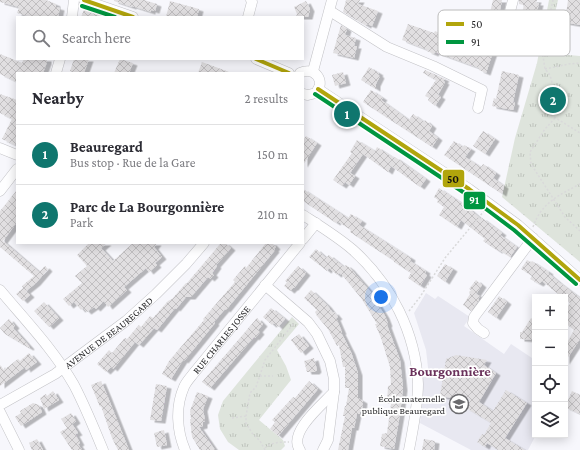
<!DOCTYPE html>
<html lang="en">
<head>
<meta charset="utf-8">
<style>
	:root { --surface:#fff; --page:#f7f7f7; --text:#2b2b33; --muted:#7c7c81; --line:#e1e1e2; --accent:#0f766e }
	body { margin:0; font-family:"Crimson Pro",serif; background:var(--page); color:var(--text) }
	.controls { position:absolute; right:12px; bottom:12px; display:grid; overflow:hidden; border-radius:0px; box-shadow:0 2px 10px #0003 }
	.controls button { width:36px; height:36px; display:grid; place-items:center; padding:0; border:0; border-bottom:1px solid var(--line); background:var(--surface); color:var(--text); font:20px sans-serif }
	.you { position:absolute; left:381px; top:297px; width:14px; height:14px; margin:-10px; border:3px solid #fff; border-radius:50%; background:#1a73e8; box-shadow:0 0 0 6px #1a73e833 }
	.badge { display:grid; place-items:center; width:26px; height:26px; border-radius:50%; background:var(--accent); color:#fff; font-size:13px; font-weight:700 }
	.pin { position:absolute; translate:-50% -50%; border:2px solid #fff; box-shadow:0 1px 4px #0006 }
	.list { margin:0; padding:0; list-style:none }
	h2 { display:flex; justify-content:space-between; align-items:center; height:52px; margin:0; padding:0 16px; font-size:17px }
	h2 small { font-size:13px; font-weight:400; color:var(--muted) }
	.list li { display:grid; grid-template-columns:26px 1fr auto; gap:12px; align-items:center; box-sizing:border-box; height:60px; padding:0 16px; border-top:1px solid var(--line) }
	.list b { display:block; font-size:15px; white-space:nowrap }
	.list p { margin:0; font-size:13px; white-space:nowrap; color:var(--muted) }
	.list em { font-size:13px; font-style:normal; color:var(--muted) }
	.icon { flex:none; width:22px; height:22px; fill:none; stroke:currentColor; stroke-width:2; stroke-linecap:round; stroke-linejoin:round }
	.map { position:relative; flex:none; width:580px; height:450px; overflow:hidden }
	.search { position:absolute; background:var(--surface); box-shadow:0 2px 10px #0003; left:16px; top:16px; width:288px; height:44px; display:flex; align-items:center; gap:10px; box-sizing:border-box; padding:0 14px; border-radius:0px; color:var(--muted); font-size:15px }
	.panel { position:absolute; background:var(--surface); box-shadow:0 2px 10px #0003; left:16px; top:72px; width:288px; height:172px; border-radius:0px }
	.map>svg:first-child { display:block }
	.built { fill:#e8e8f1 }
	.park { fill:url(#park-tufts) }
	.building { fill:url(#building-cross-hatch); filter:url(#shadow) }
	.lines { fill:none; stroke-linecap:round; stroke-linejoin:round }
	.minor-casing { stroke:#c2c2c6; stroke-width:11 }
	.path { stroke:#d9d9da; stroke-width:1.5; stroke-dasharray:2 2; stroke-linecap:butt }
	.minor { stroke:#fefeff; stroke-width:10 }
	.bus-1-casing { stroke:#fff; stroke-width:7 }
	.bus-2-casing { stroke:#fff; stroke-width:7 }
	.bus-1 { stroke:#b1a50c; stroke-width:4 }
	.bus-2 { stroke:#009640; stroke-width:4 }
	.labels { text-anchor:middle; dominant-baseline:central; stroke-width:3.5; stroke-linejoin:round; paint-order:stroke }
	.street-label { font-size:10px; fill:#1f1f21; stroke:#fff }
	.poi-label { font-size:10px; fill:#1f1f21; stroke:#fff; text-anchor:end }
	.district-label { font-size:14px; font-weight:bold; fill:#6a315b; stroke:#fff }
	.key { fill:#fff; stroke:#bcbcbc; stroke-width:1 }
	.key-label { font-size:11px; fill:#1f1f21 }
	.line-badge { stroke:#fff; stroke-width:1.5 }
	.badge-label { font-size:11px; text-anchor:middle; font-weight:bold; fill:#fff }
	.pale-badge-label { font-size:11px; text-anchor:middle; font-weight:bold; fill:#111 }
</style>
</head>
<body>
<div class="map">
<svg width="580" height="450" viewBox="0 0 580 450">
	<defs>
		<pattern id="park-tufts" width="24" height="20" patternUnits="userSpaceOnUse"><rect width="24" height="20" fill="#dee4dc"/><path d="M3 7l-1-3M5 7V3M7 7l1-3M15 17l-1-3M17 17v-4M19 17l1-3" fill="none" stroke="#bec3bc"/></pattern>
		<pattern id="building-cross-hatch" width="8" height="8" patternUnits="userSpaceOnUse"><rect width="8" height="8" fill="#e1dfe1"/><path d="M0 0l8 8M0 8l8-8" fill="none" stroke="#c1bfc1"/></pattern>
		<filter id="shadow"><feDropShadow dx="4.5" dy="2.5" stdDeviation="0" flood-color="#0004"/></filter>
	</defs>
	<rect width="100%" height="100%" fill="#f7f7fc"/>
	<path class="built" d="M426 293 435 299 438 296 470 317 464 326 504 354 511 344 535 360V435H536L528 450H471L420 423 423 395 422 377 429 376 426 350 414 313Z"/>
	<path class="park" d="M549 0H558L546 53 580 56V262L502 197 515 138 537 63Z
		M292 317 299 324 277 350 286 366 291 380 259 420 283 440 285 446 281 450H239L228 442 220 429 218 415 223 401Z"/>
	<path class="building" d="M0 0H46L56 4V7L60 8 58 17H32L17 13 19 7 0 2Z
		M114 0H144L157 4 155 11 151 10V12L132 6V7L114 1Z
		M346 0H360L358 4 378 11 372 26 367 24V26L365 25 343 12Z
		M493 0H502L495 35 485 33Z
		M519 0H537L536 3H539L536 16 522 13 524 5 519 4Z
		M568 0H580V25L563 22 564 13 566 14Z
		M170 1 199 9 197 17H166Z
		M306 1 310 9 308 17H296L297 14 294 7Z
		M87 8 109 16V17H81L84 10Z
		M408 24 434 33 435 31 442 34 441 36 485 52 486 50 493 52 486 73 479 70V68L435 52 434 54 427 51 428 50 402 40Z
		M341 25 347 29 345 35 356 38 354 46H357L354 58 333 53Z
		M0 54 22 63 24 59H47V62L43 73H17V82L0 74Z
		M74 59H89L84 73H75L70 71Z
		M120 59 133 63 129 73H114Z
		M202 62 229 72V73H198Z
		M369 67 379 73 378 74 380 76 376 84V89L361 80Z
		M425 70 445 79 443 81 445 82 438 95 441 97 435 106 428 100 429 98 425 96 436 80 423 73Z
		M502 71 519 75 513 102 515 103 513 110 492 106 494 98 496 99Z
		M343 72 346 83 335 86 332 75Z
		M371 90 383 98 381 100 409 120 413 114 424 122 425 120 432 126 429 131 438 138 432 147 363 102Z
		M0 94 17 100V140L15 145 2 139 12 119 0 113Z
		M483 131 495 139 485 154 473 146Z
		M306 136 317 143 303 165V140Z
		M357 140 375 151 377 147 394 158 395 157 426 179 420 187 391 166 388 172 363 154 350 173 355 176 349 185 345 182 342 186 333 180 352 153 350 152Z
		M454 141 463 147 464 145 471 149 465 157 481 167 483 164 496 173 493 178 504 186 502 194 444 155Z
		M439 188 466 206 481 219 482 218 502 233 500 235 517 247 510 257 499 250 498 251 483 241 485 239 461 220 457 227 439 215 444 207 437 202 438 200 434 197Z
		M303 189 348 218 351 214 362 221 359 225 411 258 410 261 426 271 425 273 427 275 420 286 408 278 411 273 394 262V261L350 232 351 230 337 221 336 223 303 201Z
		M17 190V222L3 241 39 272 45 266 48 269 36 283 26 291 30 295 23 301 16 294 23 288 22 286 34 276 0 247V211Z
		M89 243H107L101 248 113 261 133 243H157L154 247 162 257 155 263 157 265 149 272 146 268 124 287 127 290 108 307 104 301 96 309 94 307 87 312 83 308 81 310 74 302 69 306 63 299 82 283 75 276 87 266 77 255Z
		M221 243H225L231 248 216 265 217 266 212 273 214 275 210 279 208 277 191 297H186L176 309 175 308 157 330 154 328 139 345 135 342 113 369 111 367 106 372 97 364 109 350 112 353 123 340 125 338 127 339 139 325 141 327 150 316 153 318 168 301 172 299 186 283H187Z
		M266 243H272L276 247 274 249 275 250 226 310 225 309 214 322 215 323 184 361 183 360 171 379 162 374 169 361 204 320 203 319 235 282 233 280 245 266 246 268Z
		M316 249 326 258 329 255 344 267 346 265 350 268 370 291 385 316 388 324 387 325 400 360 403 388 400 414 394 449 380 446 382 434 387 433 391 404 387 403 388 386 391 385 390 367 381 338 375 324H377L361 298 342 275 339 273 337 275 329 268 327 271 309 257Z
		M527 260 531 262 532 261 549 272 548 273 560 283 580 298V339L565 362V340L568 341 574 330 565 323V311L570 303 565 299V297H562L542 281 539 284 530 279 532 276 521 269Z
		M445 264 453 269 445 282 437 276Z
		M298 266 306 273 294 288H293L290 291 284 286 287 282 285 281Z
		M476 280 482 285 476 294 480 296 478 299 479 300 471 311 463 305 470 294 469 292 471 290 469 289Z
		M311 290 327 305 333 313 334 312 338 317 336 318 342 332H341L351 352 358 373V398L363 401 362 410H360V414H357L354 428H352L348 450H338L345 416H343L345 406H346L349 388H345V367H343L339 345 337 346 328 329 317 316 315 312 317 310 304 298Z
		M499 296 507 302 496 318 488 312Z
		M44 302 59 318 49 327 34 311Z
		M271 308 285 319 278 327 274 323 272 325 263 317Z
		M257 318 263 324 258 330 260 332 255 338 254 337 210 388 202 382Z
		M531 318 535 321 534 340 520 339V332H522Z
		M9 319 15 326 13 328 30 347 29 348 5 334 0 328Z
		M299 334 309 346 301 353 291 340Z
		M29 353 37 362 26 370 25 367 0 386V365L4 370 18 359 20 361Z
		M456 355 487 360 484 365 496 373 479 402 493 411 506 390 527 403 505 438 525 450H498L487 443 485 447 477 442 482 434 484 435 491 423 466 408 470 400 460 394 451 398 440 396 446 359Z
		M314 358 317 370 315 372H307L304 361Z
		M101 381 107 395 129 450H118L112 438 101 406 100 407 91 385Z
		M309 381 318 389 278 436 270 429 275 422 272 420 293 397 295 398Z
		M156 384 167 386 161 421 150 420Z
		M53 391 59 400 44 409 40 398 46 394 47 396Z
		M572 391 580 395V414L565 407Z
		M197 392 208 396 203 409 205 421 203 422V426L199 427 215 450H200L192 437 190 419H191L190 411Z
		M33 403 39 405 42 412 21 426 15 417 21 413 20 411Z
		M71 413 76 421 72 424 78 433 75 434 80 443 78 444 82 450H72L60 432 67 428 61 419Z
		M164 430 167 445 157 447 154 433Z
		M37 439 43 450H32L29 443Z
		M424 439 435 441 434 450H422Z"/>
	<g class="lines">
		<g class="minor-casing">
			<g id="minor">
				<path d="M84 0 133 17"/>
				<path d="M330 11 387 47 433 66 482 90 478 108"/>
				<path d="M72 17 74 0"/>
				<path d="M248 17 252 2 251 0"/>
				<path d="M508 19 513 0"/>
				<path d="M256 59 289 73"/>
				<path d="M313 71 332 0"/>
				<path d="M56 73 60 59"/>
				<path d="M300 73C315 66 326 81 316 93L308 95 303 94"/>
				<path d="M318 89 469 189 518 225 580 280"/>
				<path d="M0 148 17 155"/>
				<path d="M0 191 17 169"/>
				<path d="M303 215C320 226 338 237 353 250 391 284 416 333 418 384 418 406 413 428 409 450"/>
				<path d="M303 239 316 223"/>
				<path d="M265 285 308 322 317 334 330 361 334 379V392L328 440 323 450"/>
				<path d="M0 290C26 321 54 350 74 385 85 406 94 428 103 450"/>
				<path d="M484 333 478 329 473 323 474 317 533 238"/>
				<path id="s1" d="M0 405 55 374 126 321 156 294 186 264 204 243"/>
				<path d="M0 412 19 450"/>
				<path id="s2" d="M185 450C177 431 175 407 184 387 186 382 190 378 193 374L300 243"/>
				<path d="M300 450C287 433 323 404 334 392"/>
			</g>
		</g>
		<path class="path" d="M553 0 542 50 545 69 550 75 557 101 551 115 580 133
			M545 69 569 64 580 63
			M555 118 545 129 530 152 531 164 565 217 580 231
			M533 227C541 203 559 195 580 184
			M409 311 420 297 445 258 484 211
			M260 376H273
			M232 418 246 416
			M265 448C272 442 281 442 289 442
			M265 450 260 441 252 433 246 423V416L250 393 256 387 265 360 294 323"/>
		<use href="#minor" class="minor"/>
		<g class="bus-1-casing">
			<path id="bus-1" d="M84 0 133 17
				M256 59 289 73
				M318 89 469 189 518 225 580 280"/>
		</g>
		<g class="bus-2-casing">
			<path id="bus-2" d="M82 6 115 17
				M315 94 466 194 514 230 576 284"/>
		</g>
		<use href="#bus-1" class="bus-1"/>
		<use href="#bus-2" class="bus-2"/>
	</g>
	<defs>
		<g id="school-ring" transform="scale(1)"><circle r="9.5" fill="#fff" stroke="#6b6b6e" stroke-width="1.5"/><path d="M0-5L7-2L0 1L-7-2ZM-4 1L0 2.5L4 1V4Q0 6-4 4Z" fill="#6b6b6e"/></g>
	</defs>
	<g fill-rule="evenodd">
		<use href="#school-ring" x="459" y="404"/>
	</g>
	<g class="labels">
		<g class="street-label">
			<text stroke="none"><textPath href="#s1" startOffset="131">AVENUE DE BEAUREGARD</textPath></text>
			<text stroke="none"><textPath href="#s2" startOffset="125">RUE CHARLES JOSSE</textPath></text>
		</g>
		<g class="poi-label">
			<text x="445" y="398">École maternelle<tspan x="445" dy="12">publique Beauregard</tspan></text>
		</g>
		<g class="district-label">
			<text x="450" y="371">Bourgonnière</text>
		</g>
	</g>
	<rect x="438" y="10" width="132" height="46" rx="6" class="key"/>
	<rect x="446" y="22" width="18" height="4" fill="#b1a50c"/>
	<rect x="446" y="40" width="18" height="4" fill="#009640"/>
	<g class="key-label">
		<text x="471" y="28">50</text>
		<text x="471" y="46">91</text>
	</g>
	<g class="line-badge">
		<rect x="442" y="169" width="23" height="19" rx="4" fill="#b1a50c"/>
		<rect x="463" y="191" width="23" height="19" rx="4" fill="#009640"/>
	</g>
	<g class="badge-label">
		<text x="474" y="204">91</text>
	</g>
	<g class="pale-badge-label">
		<text x="453" y="183">50</text>
	</g>
</svg>
<div class="controls">
<button>+</button>
<button>−</button>
<button><svg class="icon" aria-label="locate" viewBox="0 0 24 24"><circle cx="12" cy="12" r="6"/><path d="M12 2v4M12 18v4M2 12h4M18 12h4"/></svg></button>
<button><svg class="icon" aria-label="layers" viewBox="0 0 24 24"><path d="M12 4l9 5-9 5-9-5zM3 14l9 5 9-5"/></svg></button>
</div>
<div class="you"></div>
<div class="pin badge" style="left:347px;top:114px">1</div>
<div class="pin badge" style="left:553px;top:100px">2</div>
<div class="search"><svg class="icon" aria-label="search" viewBox="0 0 24 24"><circle cx="10" cy="10" r="6"/><path d="M15 15l6 6"/></svg>Search here</div>
<section class="panel">
<h2>Nearby<small>2 results</small></h2>
<ul class="list">
<li><span class="badge">1</span><div><b>Beauregard</b><p>Bus stop · Rue de la Gare</p></div><em>150 m</em></li>
<li><span class="badge">2</span><div><b>Parc de La Bourgonnière</b><p>Park</p></div><em>210 m</em></li>
</ul>
</section>
</div>
</body>
</html>
